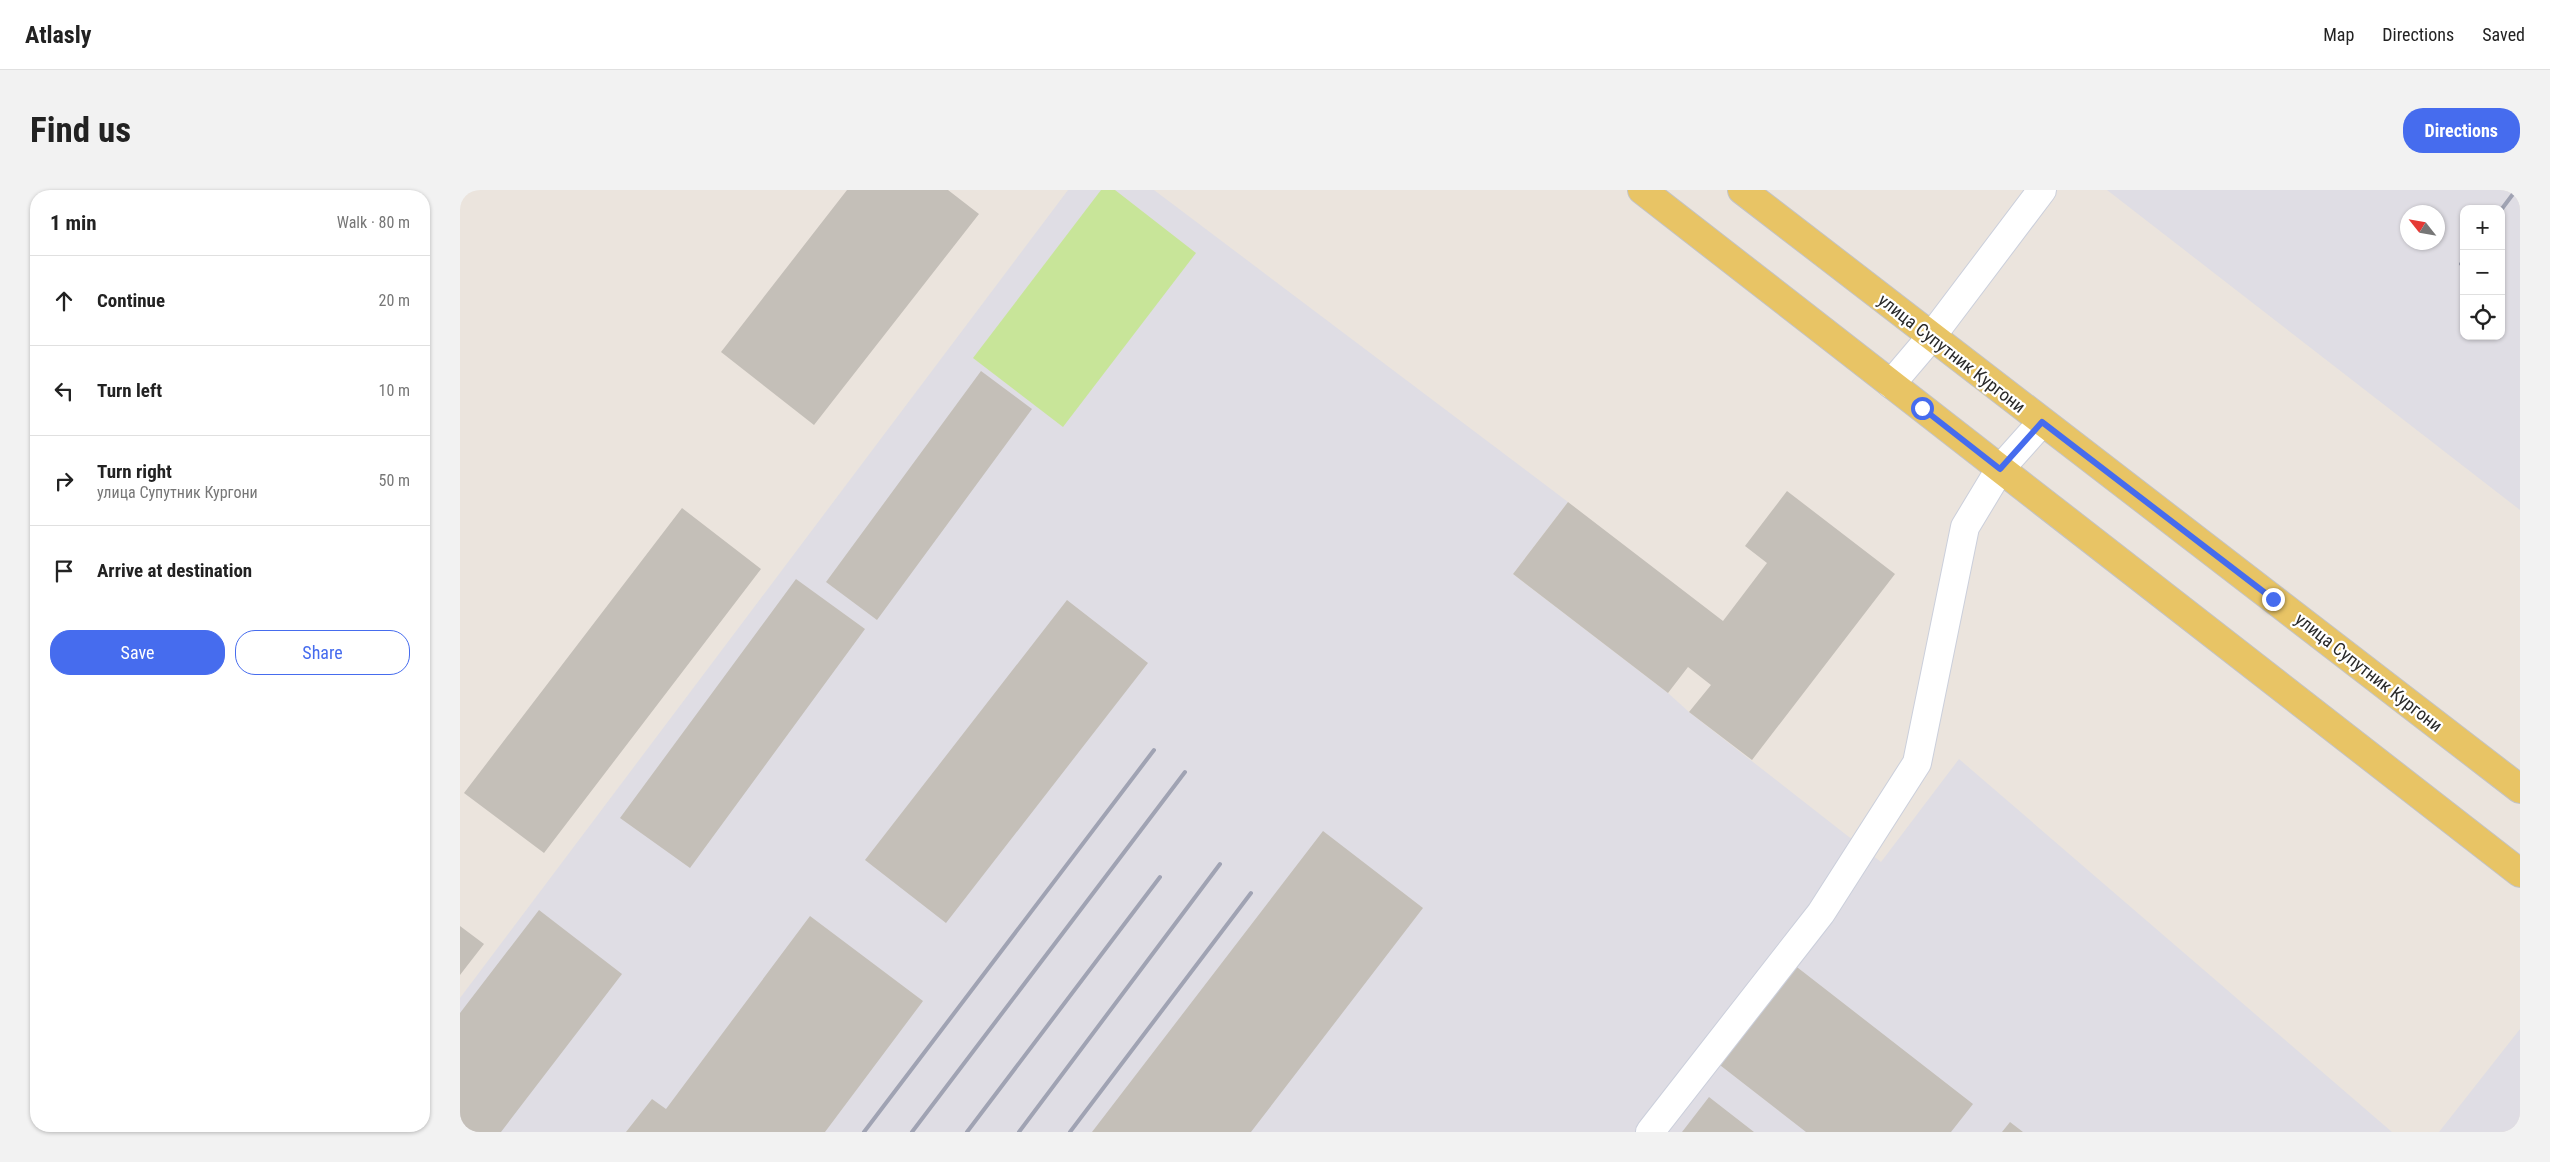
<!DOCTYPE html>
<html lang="en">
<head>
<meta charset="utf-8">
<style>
	:root { --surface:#fff; --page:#f2f2f2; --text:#222; --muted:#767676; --line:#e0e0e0; --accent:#466cee }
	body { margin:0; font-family:"Roboto Condensed",sans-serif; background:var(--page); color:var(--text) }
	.controls { position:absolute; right:15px; top:15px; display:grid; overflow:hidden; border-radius:10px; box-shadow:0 1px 4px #0004 }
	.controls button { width:45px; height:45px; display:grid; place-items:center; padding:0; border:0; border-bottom:1px solid var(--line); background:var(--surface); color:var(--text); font:25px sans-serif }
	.compass { position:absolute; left:1940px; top:15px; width:45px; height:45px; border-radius:50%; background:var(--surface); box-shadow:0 1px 4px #0004; rotate:301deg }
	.stop { position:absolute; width:15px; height:15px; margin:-11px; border:4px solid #466cee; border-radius:50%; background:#fff }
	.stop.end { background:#466cee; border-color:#fff; box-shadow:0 1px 5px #0008 }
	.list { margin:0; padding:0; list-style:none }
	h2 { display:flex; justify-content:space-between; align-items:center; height:65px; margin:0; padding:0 20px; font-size:21px }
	h2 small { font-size:16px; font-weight:400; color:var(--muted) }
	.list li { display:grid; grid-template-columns:32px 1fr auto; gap:15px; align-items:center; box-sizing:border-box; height:90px; padding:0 20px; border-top:1px solid var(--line) }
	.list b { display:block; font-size:19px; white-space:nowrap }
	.list p { margin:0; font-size:16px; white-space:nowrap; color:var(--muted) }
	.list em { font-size:16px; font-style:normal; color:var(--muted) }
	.actions { display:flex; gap:10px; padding:15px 20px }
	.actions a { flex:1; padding:11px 0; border:1px solid var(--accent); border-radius:20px; text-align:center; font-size:18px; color:var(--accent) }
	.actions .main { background:var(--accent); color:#fff }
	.icon { flex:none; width:28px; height:28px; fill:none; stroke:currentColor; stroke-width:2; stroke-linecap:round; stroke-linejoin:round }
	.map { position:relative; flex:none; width:2060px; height:942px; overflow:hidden; border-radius:20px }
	header { display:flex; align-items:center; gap:30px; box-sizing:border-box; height:70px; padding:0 25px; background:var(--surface); border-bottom:1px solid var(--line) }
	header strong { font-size:24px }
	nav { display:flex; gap:28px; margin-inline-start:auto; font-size:18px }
	.intro { display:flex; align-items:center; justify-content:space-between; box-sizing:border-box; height:120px; padding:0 30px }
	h1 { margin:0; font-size:35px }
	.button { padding:12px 22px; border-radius:20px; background:var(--accent); color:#fff; font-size:18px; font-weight:700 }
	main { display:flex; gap:30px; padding:0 30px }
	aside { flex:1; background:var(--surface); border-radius:20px; box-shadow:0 1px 4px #0004 }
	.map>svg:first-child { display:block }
	.industrial { fill:#dfdde4; fill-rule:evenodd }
	.pitch { fill:#c8e599 }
	.building { fill:#c4bfb8 }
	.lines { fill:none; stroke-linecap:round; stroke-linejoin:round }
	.minor-casing { stroke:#cbcfdb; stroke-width:30 }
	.major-casing { stroke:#c3c3c3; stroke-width:30 }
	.minor { stroke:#fff; stroke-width:28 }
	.major { stroke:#e8c465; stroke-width:28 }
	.rail { stroke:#a0a3b3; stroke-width:4 }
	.route { stroke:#466cee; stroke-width:6 }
	.labels { text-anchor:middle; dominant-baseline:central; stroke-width:4.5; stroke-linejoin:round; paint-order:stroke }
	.street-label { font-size:18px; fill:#2a2a2a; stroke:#fff }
</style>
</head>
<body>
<header>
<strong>Atlasly</strong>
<nav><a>Map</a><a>Directions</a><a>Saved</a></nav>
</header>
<div class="intro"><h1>Find us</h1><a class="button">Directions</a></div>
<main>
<aside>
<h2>1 min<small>Walk · 80 m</small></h2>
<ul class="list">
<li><svg class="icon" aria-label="ahead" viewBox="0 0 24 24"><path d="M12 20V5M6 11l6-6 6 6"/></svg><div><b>Continue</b></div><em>20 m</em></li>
<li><svg class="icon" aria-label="left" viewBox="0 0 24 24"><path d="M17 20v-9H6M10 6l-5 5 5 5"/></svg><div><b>Turn left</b></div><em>10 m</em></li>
<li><svg class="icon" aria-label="right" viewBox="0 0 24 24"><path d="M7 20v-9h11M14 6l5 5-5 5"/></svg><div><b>Turn right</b><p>улица Супутник Кургони</p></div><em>50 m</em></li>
<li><svg class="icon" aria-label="arrive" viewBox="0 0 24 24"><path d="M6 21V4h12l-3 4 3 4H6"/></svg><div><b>Arrive at destination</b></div></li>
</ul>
<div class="actions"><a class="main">Save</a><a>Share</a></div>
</aside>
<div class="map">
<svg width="2060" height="942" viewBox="0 0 2060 942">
	<rect width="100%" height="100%" fill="#ebe4dd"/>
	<path class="industrial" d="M608 0H694L1108 312 1053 384 1208 503 1229 522 1421 672 1499 569 1932 942H0V808Z
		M1647 0H2060V320ZM2004 19H2041V146H2004ZM1978 22V52H1948V22Z
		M2060 839V942H1979Z"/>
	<path class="pitch" d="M641 0H655L736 63 603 237 513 168Z"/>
	<path class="building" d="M387 0H488L519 24 354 235 261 162Z
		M521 181 572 219 417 430 366 392Z
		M1327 301 1435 384 1292 570 1229 522 1251 495 1228 477 1208 503 1053 384 1108 312 1263 431 1307 373 1285 356Z
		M222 318 301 379 84 663 4 603Z
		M336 389 405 439 230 678 160 628Z
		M607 410 688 473 486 733 405 670Z
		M863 641 963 718 791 942H632Z
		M79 720 162 784 41 942H0V823Z
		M350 726 463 811 365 942H166L192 909 206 919Z
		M0 736 24 754 0 785Z
		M1333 774 1513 914 1491 942H1346L1256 872Z
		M1249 907 1294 942H1222Z
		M1550 932 1563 942H1542Z"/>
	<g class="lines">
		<g class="minor-casing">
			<path id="minor" d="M1431 194 1471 147 1582 0
				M1190 942 1361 723 1457 573 1505 337 1540 279 1582 232"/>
		</g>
		<g class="major-casing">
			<path id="major" d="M1182 0 2060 683
				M1282 0 2060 599"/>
		</g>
		<use href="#minor" class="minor"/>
		<use href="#major" class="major"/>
		<path class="rail" d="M2041 20 2056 0
			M2001 74 2004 70
			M404 942 694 560
			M452 942 725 582
			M507 942 700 687
			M559 942 760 674
			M610 942 791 703"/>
	</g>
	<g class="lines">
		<path class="route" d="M1462 218 1540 279 1582 232 1813 409"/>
	</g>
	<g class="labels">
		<g class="street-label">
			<text transform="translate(1492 163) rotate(38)">улица Супутник Кургони</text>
			<text transform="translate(1909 482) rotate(38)">улица Супутник Кургони</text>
		</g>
	</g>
</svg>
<div class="controls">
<button>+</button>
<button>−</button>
<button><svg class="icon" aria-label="locate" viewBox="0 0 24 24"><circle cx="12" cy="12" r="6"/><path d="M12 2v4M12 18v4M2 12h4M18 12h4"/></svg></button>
</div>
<svg class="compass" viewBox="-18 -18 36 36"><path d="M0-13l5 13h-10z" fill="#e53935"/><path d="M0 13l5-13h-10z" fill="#767676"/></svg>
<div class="stop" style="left:1462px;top:218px"></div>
<div class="stop end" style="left:1813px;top:409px"></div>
</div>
</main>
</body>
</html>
